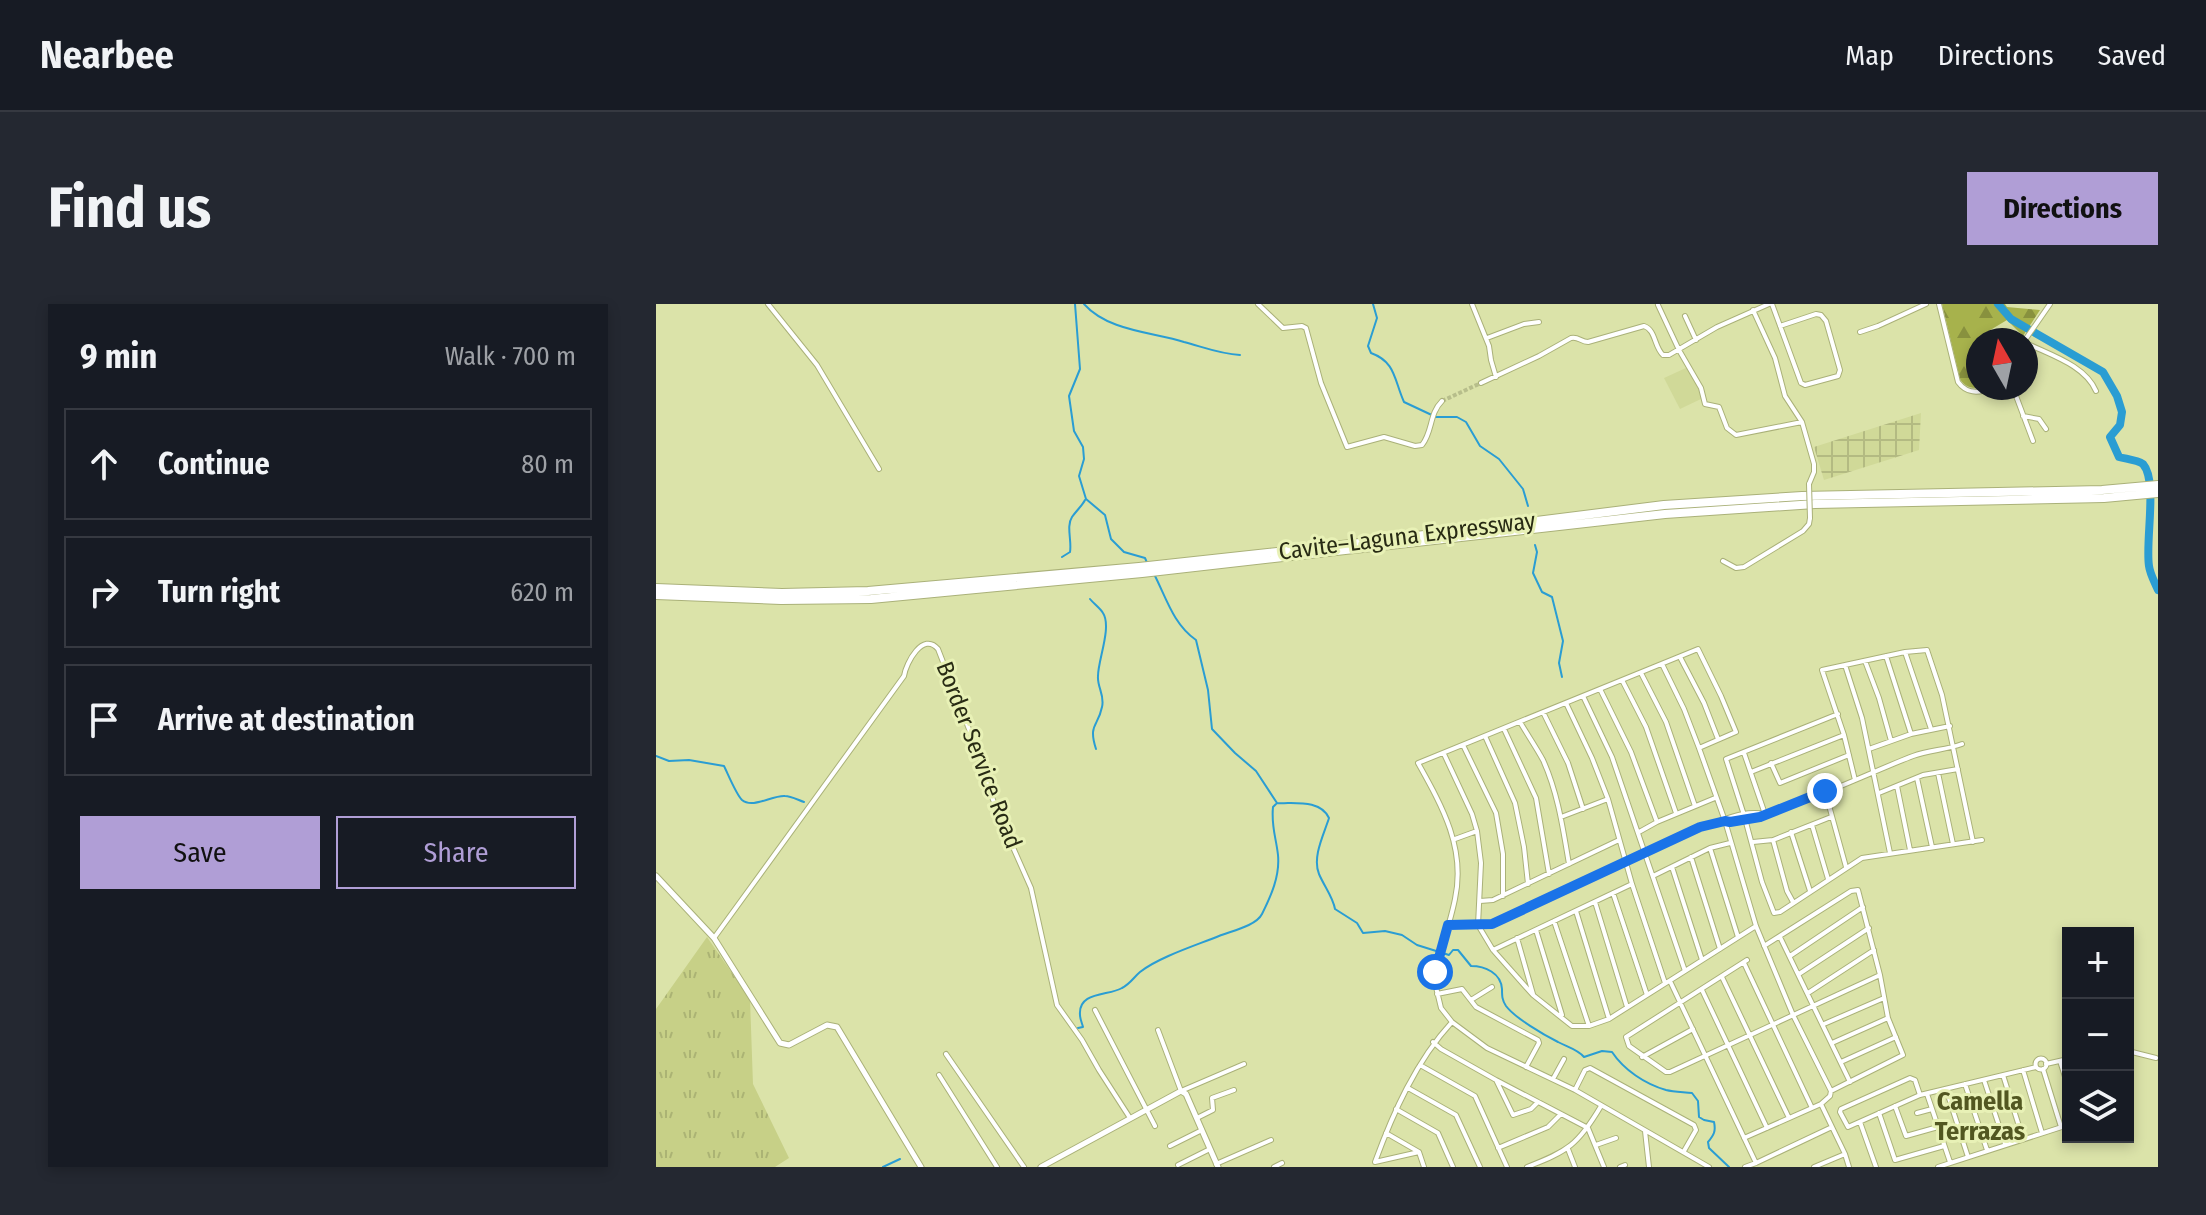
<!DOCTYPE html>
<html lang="en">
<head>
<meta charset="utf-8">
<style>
	:root { --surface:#171b24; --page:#242831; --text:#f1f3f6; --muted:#9ea1a6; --line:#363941; --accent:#b09ed6 }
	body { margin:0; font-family:"Fira Sans Condensed",sans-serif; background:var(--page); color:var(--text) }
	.controls { position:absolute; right:24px; bottom:24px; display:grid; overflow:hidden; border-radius:0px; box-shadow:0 4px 12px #0003 }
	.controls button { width:72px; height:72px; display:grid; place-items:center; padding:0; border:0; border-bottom:2px solid var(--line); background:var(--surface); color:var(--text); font:40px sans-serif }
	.compass { position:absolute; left:1310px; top:24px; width:72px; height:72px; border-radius:50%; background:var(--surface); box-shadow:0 4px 12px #0003; rotate:351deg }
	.stop { position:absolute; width:24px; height:24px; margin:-18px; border:6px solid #1a73e8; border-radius:50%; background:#fff }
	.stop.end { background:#1a73e8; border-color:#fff; box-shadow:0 2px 8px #0008 }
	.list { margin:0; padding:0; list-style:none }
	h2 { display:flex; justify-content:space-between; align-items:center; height:104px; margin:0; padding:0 32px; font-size:34px }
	h2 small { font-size:26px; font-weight:400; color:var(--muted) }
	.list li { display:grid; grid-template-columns:52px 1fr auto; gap:24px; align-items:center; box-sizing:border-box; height:112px; margin:0 16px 16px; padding:0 16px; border:2px solid var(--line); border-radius:0px }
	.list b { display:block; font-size:30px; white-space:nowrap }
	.list em { font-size:26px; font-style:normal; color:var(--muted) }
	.actions { display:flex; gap:16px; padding:24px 32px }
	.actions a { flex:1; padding:18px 0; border:2px solid var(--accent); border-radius:0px; text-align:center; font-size:28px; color:var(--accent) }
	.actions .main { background:var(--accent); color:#111 }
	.icon { flex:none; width:44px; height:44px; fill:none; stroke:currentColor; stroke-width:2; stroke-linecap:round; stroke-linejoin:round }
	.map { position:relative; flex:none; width:1502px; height:863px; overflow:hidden; border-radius:0px }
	header { display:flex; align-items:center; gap:48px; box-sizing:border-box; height:112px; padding:0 40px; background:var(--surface); border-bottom:2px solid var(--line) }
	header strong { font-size:38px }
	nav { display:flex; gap:44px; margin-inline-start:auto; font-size:28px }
	.intro { display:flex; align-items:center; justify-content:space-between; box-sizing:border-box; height:192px; padding:0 48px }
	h1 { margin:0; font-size:56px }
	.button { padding:20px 36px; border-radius:0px; background:var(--accent); color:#111; font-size:28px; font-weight:700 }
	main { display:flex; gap:48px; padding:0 48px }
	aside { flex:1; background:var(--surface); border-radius:0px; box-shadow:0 4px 12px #0003 }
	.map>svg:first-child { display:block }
	.built { fill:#d0d998 }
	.industrial { fill:url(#industrial-grid) }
	.grass { fill:url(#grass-tufts) }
	.forest { fill:url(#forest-firs) }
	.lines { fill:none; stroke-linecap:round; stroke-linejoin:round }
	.stream { stroke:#2a9dd3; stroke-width:2 }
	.river { stroke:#2a9dd3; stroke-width:8 }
	.street-tunnel { stroke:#b7be8b; stroke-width:4; stroke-dasharray:4 2; stroke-linecap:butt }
	.street-casing { stroke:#aab179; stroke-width:6 }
	.secondary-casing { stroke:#aab179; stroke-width:7 }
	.highway-casing { stroke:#aab179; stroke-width:10 }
	.street { stroke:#fff; stroke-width:4 }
	.secondary { stroke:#fff; stroke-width:5 }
	.highway { stroke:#fff; stroke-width:8 }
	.street-bridge-casing { stroke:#aab179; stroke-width:6; stroke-linecap:butt }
	.street-bridge { stroke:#fff; stroke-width:4 }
	.route { stroke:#1a73e8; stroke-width:10 }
	.labels { text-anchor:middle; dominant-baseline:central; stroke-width:6; stroke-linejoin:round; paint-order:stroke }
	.street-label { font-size:24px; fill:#282b14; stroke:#e8f1b6 }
	.neighbourhood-label { font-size:26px; font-weight:bold; fill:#525721; stroke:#e8f1b6 }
</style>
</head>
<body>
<header>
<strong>Nearbee</strong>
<nav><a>Map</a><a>Directions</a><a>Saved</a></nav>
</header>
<div class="intro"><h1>Find us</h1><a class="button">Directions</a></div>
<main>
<aside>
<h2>9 min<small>Walk · 700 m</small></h2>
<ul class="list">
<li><svg class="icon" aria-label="ahead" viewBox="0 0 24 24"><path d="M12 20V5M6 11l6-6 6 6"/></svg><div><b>Continue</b></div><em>80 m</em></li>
<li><svg class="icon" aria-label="right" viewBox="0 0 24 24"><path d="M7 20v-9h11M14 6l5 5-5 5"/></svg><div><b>Turn right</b></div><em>620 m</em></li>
<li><svg class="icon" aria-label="arrive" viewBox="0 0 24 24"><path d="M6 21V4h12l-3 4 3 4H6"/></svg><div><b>Arrive at destination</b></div></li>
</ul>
<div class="actions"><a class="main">Save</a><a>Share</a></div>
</aside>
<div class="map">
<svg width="1502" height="863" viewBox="0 0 1502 863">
	<defs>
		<pattern id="industrial-grid" width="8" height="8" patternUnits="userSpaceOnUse" patternTransform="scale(2)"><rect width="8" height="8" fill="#d0d998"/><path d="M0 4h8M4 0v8" fill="none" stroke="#b3ba82"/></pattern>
		<pattern id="grass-tufts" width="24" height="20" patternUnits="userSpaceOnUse" patternTransform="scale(2)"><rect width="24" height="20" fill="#c7d087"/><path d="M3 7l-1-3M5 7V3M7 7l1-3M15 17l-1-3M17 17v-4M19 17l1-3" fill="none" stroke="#abb374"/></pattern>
		<pattern id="forest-firs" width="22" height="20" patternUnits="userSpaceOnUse" patternTransform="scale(2)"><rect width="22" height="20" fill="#a7b24c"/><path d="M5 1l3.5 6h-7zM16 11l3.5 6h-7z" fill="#88913e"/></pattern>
	</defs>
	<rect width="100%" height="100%" fill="#dbe3a9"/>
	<path class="built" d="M1032 63 1047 94 1024 105 1008 74Z"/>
	<path class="industrial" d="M1265 109 1263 146 1168 176 1158 143Z"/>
	<path class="grass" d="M51 633 94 695 97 780 133 854 119 863H0V705Z"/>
	<path class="forest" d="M1286 0H1349L1351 3 1384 6 1367 32 1351 16 1326 31 1328 36H1322L1323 84C1314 84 1309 83 1304 75Z"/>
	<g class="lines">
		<path class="stream" d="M419 0 424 65 413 92 418 127 427 143 428 155 423 172 430 195 449 211 455 235 468 248 489 254 492 261
			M428 0C452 27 496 28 528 38 547 43 564 50 584 51
			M717 0 721 14 712 42 715 49C740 58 738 76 748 98L780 113H801L810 118 824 142 843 155 867 185 872 202
			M879 241 881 248 877 269 886 288 896 293 907 337 903 359 906 373
			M406 253 414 248C416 237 410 222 416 213 420 207 426 202 429 196
			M498 270C510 293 517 320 540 336L552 386 556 425 579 449 600 467 621 499C638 500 664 495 673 514 668 530 656 553 663 570 668 582 677 593 679 605L701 619 707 629 729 627 746 631 761 641 793 651 797 646H802L815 662C829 662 845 669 846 685 846 692 846 696 850 702 859 714 888 731 902 738 911 743 921 745 928 753L946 747 956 748C968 766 989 780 1010 786 1018 788 1028 788 1036 789L1042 797 1043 813 1048 816 1058 818C1060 827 1058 831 1052 838L1053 844 1073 863
			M434 295C438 300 444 304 447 309 456 323 442 356 442 372 441 383 449 391 446 403 442 423 432 420 440 445
			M0 452 13 457 33 456 68 462C72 470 80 490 86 496 97 505 116 491 129 492 135 492 142 496 148 498
			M422 724 427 723C426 719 424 715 424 711 422 687 453 692 466 684 474 680 478 673 484 668 503 653 541 641 563 632 575 627 600 622 606 610 615 592 624 572 622 551 620 533 615 522 617 503L620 500
			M227 863 244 855"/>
		<path class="river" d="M1342 0 1355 15 1447 68 1461 92 1466 108 1464 121 1454 133 1463 153C1470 155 1481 156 1487 160 1502 177 1489 237 1493 262 1494 270 1499 279 1502 286"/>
		<path class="street-tunnel" d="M786 97 825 79"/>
		<g class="street-casing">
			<path id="street" d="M112 0 161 61 223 165
				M602 0 627 24 646 22 650 24 665 79 691 143 728 133 759 142 766 141C777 127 773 110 786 97
				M816 0 833 42 835 56 840 73
				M1116 0 1145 79 1149 81 1182 72 1184 66 1170 17 1165 11 1160 10 1124 22
				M1283 0 1302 78C1310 89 1322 90 1334 84
				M1002 1 1023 46 1045 84 1049 100 1063 103 1071 124 1080 131 1146 118
				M1097 6 1119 54 1129 92 1146 118 1158 160V168L1153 180
				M1029 12 1040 36
				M1204 28 1222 22 1270 0
				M831 34 868 20 883 18
				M1369 36 1394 0
				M1370 39C1394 51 1429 61 1440 87
				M825 79 883 52 915 34C922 32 925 38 932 38L988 22C1000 26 998 43 1007 51H1013L1061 23 1113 0
				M1357 84 1377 137
				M1367 112 1383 115 1390 125
				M1067 257 1080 264 1088 263 1147 227 1153 220 1154 214
				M1249 348 1275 425
				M1230 352 1255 430
				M1024 353 1048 399 1062 435
				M1209 357 1223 394 1235 437
				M1006 360 1028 405 1043 444 1069 517 1100 622 1137 711 1175 787 1174 792 1165 800 1189 850
				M1189 361 1206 414 1234 549
				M985 369 1010 418 1039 502
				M966 376 990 423 1020 509
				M944 385 975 448 1001 518
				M927 392 956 453 1029 667 1100 622
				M910 399 936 454 952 495 976 580 1009 679
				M887 408 912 459 927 505
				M1182 410 1070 455 1088 511 1106 578 1118 609 1124 608 1206 554 1326 536
				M864 418C871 430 880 443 887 456 902 489 907 525 913 560
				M848 425 880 494 893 570
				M829 432 859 499 868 543 872 580
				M807 441 840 509 847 550V592
				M1043 444 1080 428 1065 392 1042 345 762 459C786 502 810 544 799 595 794 620 785 644 779 668V679L785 704 796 718 831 744 919 786 1053 863
				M1213 445 1255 430 1294 422
				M1088 449 1109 510
				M788 450 816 510 821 527 825 559 822 621 837 646 877 691 916 722H933L953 715 1029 667
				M1115 459 1124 479 1193 451
				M1095 468 1188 431
				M1282 469 1297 540
				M1261 474 1276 543
				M1199 476 1188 431 1166 366 1249 348 1271 346 1286 391 1317 538
				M1241 482 1254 546
				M1169 487 1190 563
				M1223 489 1267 471 1302 465
				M905 513 952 495
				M1069 517C1099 524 1221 465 1257 452 1273 446 1290 446 1306 440
				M1156 521 1172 575
				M983 528 1001 518 1059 494
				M1135 528 1154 587
				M799 535 821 527
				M1117 536 1131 587 1137 598
				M1097 538 1117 536 1175 513
				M1054 544 1082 633
				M1035 553 1064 645
				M1016 563 1046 656
				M997 572 1054 544 1074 539
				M957 589 991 691
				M824 597 837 596 963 536
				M939 598 971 703
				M920 607 953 715
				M898 617 933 722
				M792 621 836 620 1044 523C1065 518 1087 505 1109 510
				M880 626 906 711
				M1124 633 1194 778
				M58 634 248 372C250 359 267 327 282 345L328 464 331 480 344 514 375 584 401 701 426 736 443 766 474 814
				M861 634 877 690
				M1108 642 1195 587 1202 586 1224 671 1232 714 1247 751 1175 787
				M837 646 976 580
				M1134 652 1207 603
				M1091 656 970 733 973 742 1010 768H1014L1224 671
				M1088 659 1156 804
				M1143 670 1213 624
				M1066 673 1133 814
				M1014 677 1100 859 1176 823
				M1046 686 1111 824
				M1152 689 1218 646
				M781 690 806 685 820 703 882 736 883 739 870 763
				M815 696 836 683
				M439 706 499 822
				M1168 720 1228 694
				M502 726 525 787 588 760
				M777 738 785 745 840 776 932 824 948 863
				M1176 739 1232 714
				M1472 747 1500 754
				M290 750 368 863
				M986 753 1037 725
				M1379.5 760a5.5 5.5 0 1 1 11 0a5.5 5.5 0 1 1-11 0Z
				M1404 757 1412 782
				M1185 758 1240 733
				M1390 760 1412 755
				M764 761 819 792 851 863
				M1387 765 1405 823
				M1367 766 1386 829
				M283 771 341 863
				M1347 771 1367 835
				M897 775 908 755
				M1328 776 1349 840
				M841 778 857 811 875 805 882 798
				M1309 780 1331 846
				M752 784 800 811 824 863
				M1290 785 1312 853
				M919 786 929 766 934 764 1038 821 1040 826 1028 847
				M1271 790 1294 858
				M1264 791 1259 776 1254 774 1185 805 1184 808 1192 823 1264 791 1380 763
				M1239 802 1250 832 1282 823
				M740 805 782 829 797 863
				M1472 805H1473
				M1223 809 1239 856 1288 842
				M1261 809 1276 805
				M541 814 557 806 556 794 578 786
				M1204 818 1220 863
				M989 827 993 863
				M730 829 763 848 768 863
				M1088 834 1165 800
				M940 841 960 834
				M514 842 546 826
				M842 844 892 823 905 810
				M912 845 919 863
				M763 848 719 858C737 809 760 757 796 718
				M560 860 615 836
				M522 861 554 845
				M618 863 626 859
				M871 863C912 847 922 841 945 802
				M964 863 969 861
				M1089 863 1100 859
				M1158 863 1189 850 1193 863
				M1282 863 1412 821"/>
		</g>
		<g class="secondary-casing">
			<path id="secondary" d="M0 572 58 634 124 739 133 741 171 721 181 723 265 863
				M385 863 525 787 530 790 562 863"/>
		</g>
		<g class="highway-casing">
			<path id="highway" d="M0 284 126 289 212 287 483 263 704 239 1008 201 1146 192 1446 186 1502 181
				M0 291 125 296 215 295 486 269 1009 210 1159 200 1448 194 1502 189"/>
		</g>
		<use href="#street" class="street"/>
		<use href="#secondary" class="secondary"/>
		<use href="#highway" class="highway"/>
		<g class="street-bridge-casing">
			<path id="street-bridge" d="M1153 180 1154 214"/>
		</g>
		<use href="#street-bridge" class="street-bridge"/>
	</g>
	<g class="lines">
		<path class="route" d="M779 668 792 621 836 620 1044 523 1069 517 1074 518 1104 513 1169 487"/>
	</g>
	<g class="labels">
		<g class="street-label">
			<text transform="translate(751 232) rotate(-7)">Cavite–Laguna Expressway</text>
			<text transform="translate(323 451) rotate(69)">Border Service Road</text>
		</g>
		<g class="neighbourhood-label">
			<text x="1324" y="797">Camella<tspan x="1324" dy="30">Terrazas</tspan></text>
		</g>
	</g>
</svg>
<div class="controls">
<button>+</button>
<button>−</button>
<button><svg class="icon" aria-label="layers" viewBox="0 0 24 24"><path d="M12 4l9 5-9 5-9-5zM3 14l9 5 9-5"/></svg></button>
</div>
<svg class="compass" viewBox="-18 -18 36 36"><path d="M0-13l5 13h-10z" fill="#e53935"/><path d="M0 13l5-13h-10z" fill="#9ea1a6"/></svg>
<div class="stop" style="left:779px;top:668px"></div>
<div class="stop end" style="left:1169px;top:487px"></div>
</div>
</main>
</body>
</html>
